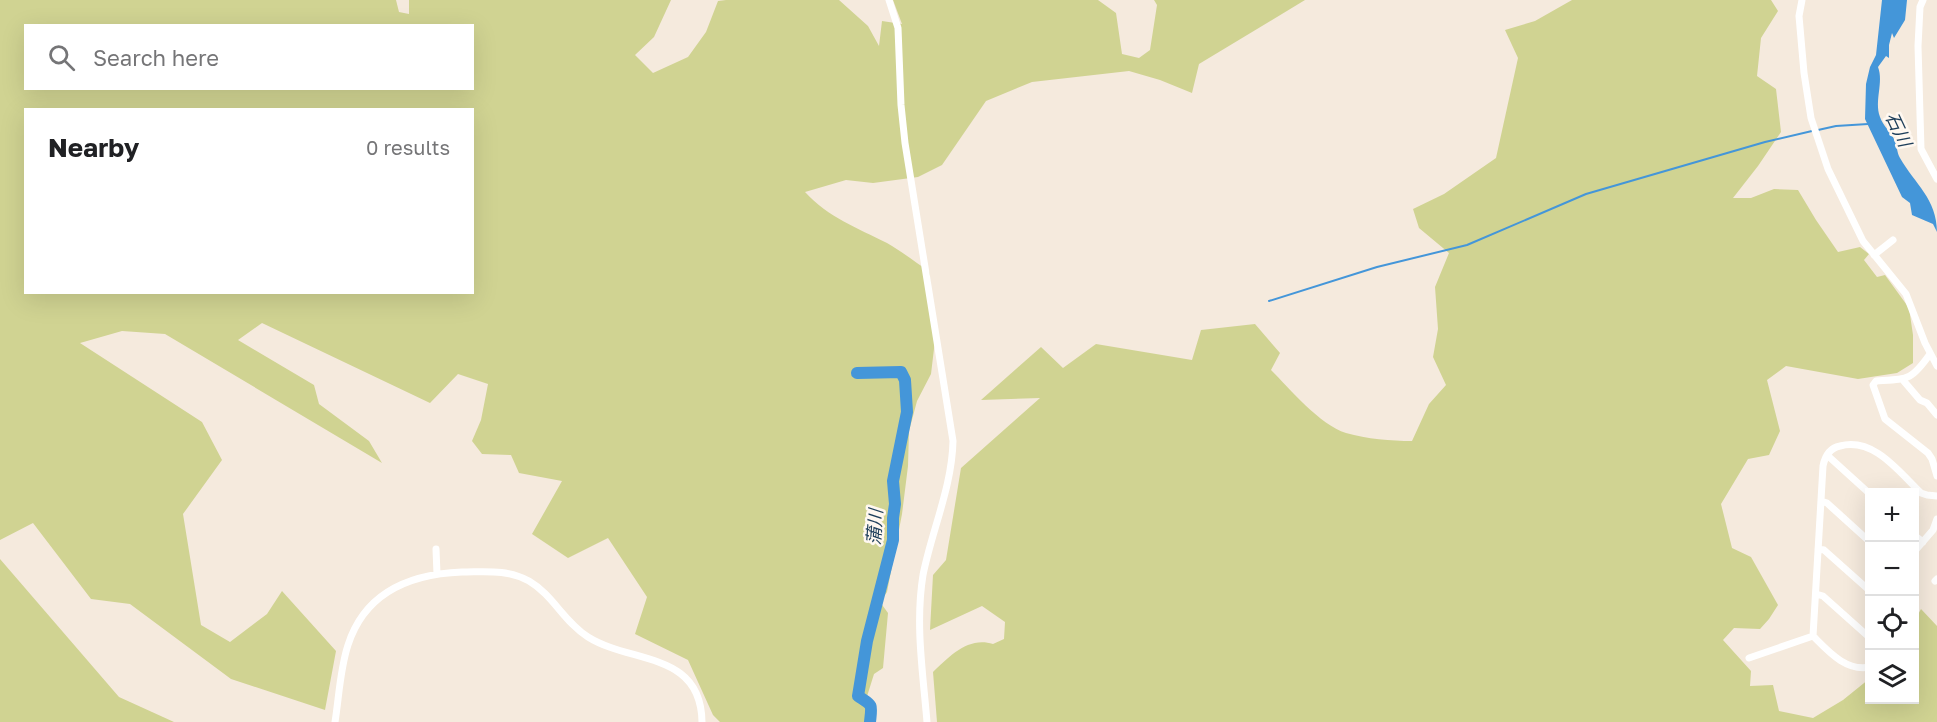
<!DOCTYPE html>
<html lang="en">
<head>
<meta charset="utf-8">
<style>
	:root { --surface:#fff; --page:#f2f2f2; --text:#202124; --muted:#757577; --line:#e0e0e0 }
	body { margin:0; font-family:"Golos Text","Noto Sans JP",sans-serif; background:var(--page); color:var(--text) }
	.controls { position:absolute; right:18px; bottom:18px; display:grid; overflow:hidden; border-radius:0px; box-shadow:0 6px 24px #0002 }
	.controls button { width:54px; height:54px; display:grid; place-items:center; padding:0; border:0; border-bottom:2px solid var(--line); background:var(--surface); color:var(--text); font:30px sans-serif }
	.list { margin:0; padding:0; list-style:none }
	h2 { display:flex; justify-content:space-between; align-items:center; height:78px; margin:0; padding:0 24px; font-size:26px }
	h2 small { font-size:20px; font-weight:400; color:var(--muted) }
	.icon { flex:none; width:33px; height:33px; fill:none; stroke:currentColor; stroke-width:2; stroke-linecap:round; stroke-linejoin:round }
	.map { position:relative; flex:none; width:1937px; height:722px; overflow:hidden }
	.search { position:absolute; background:var(--surface); box-shadow:0 6px 24px #0002; left:24px; top:24px; width:450px; height:66px; display:flex; align-items:center; gap:15px; box-sizing:border-box; padding:0 21px; border-radius:0px; color:var(--muted); font-size:22px }
	.panel { position:absolute; background:var(--surface); box-shadow:0 6px 24px #0002; left:24px; top:108px; width:450px; height:186px; border-radius:0px }
	.map>svg:first-child { display:block }
	.green { fill:#d0d392; fill-rule:evenodd }
	.water { fill:#4496d9 }
	.lines { fill:none; stroke-linecap:round; stroke-linejoin:round }
	.stream { stroke:#4496d9; stroke-width:2 }
	.river { stroke:#4496d9; stroke-width:12 }
	.minor { stroke:#fff; stroke-width:7 }
	.labels { text-anchor:middle; dominant-baseline:central; stroke-width:5; stroke-linejoin:round; paint-order:stroke }
	.water-label { font-size:18px; font-style:italic; fill:#1d3e5a; stroke:#fff8f0 }
</style>
</head>
<body>
<div class="map">
<svg width="1937" height="722" viewBox="0 0 1937 722">
	<rect width="100%" height="100%" fill="#f5eadd"/>
	<path class="green" d="M0 0H396L399 12 409 14V0H671L654 37 635 55 653 73 688 57 706 32 718 1 726 0H839L868 26 879 46 882 21 902 24 893 0H1098L1116 13 1122 54 1139 58 1150 50 1157 5 1154 0H1305L1199 64 1192 93 1160 80 1129 71 1032 82 986 101 942 165 918 177 873 183 846 180 805 192C828 217 857 228 887 243 901 251 915 262 929 271L936 332 931 374 917 401 909 431 908 466 902 514 887 592 880 602 888 613 883 668 874 674 864 706 875 716 871 722H720L713 715 688 660 635 634 647 597 608 538 568 558 532 534 562 481 519 473 511 455 482 454 472 441 481 420 488 384 458 374 430 403 262 323 238 340 314 385 319 404 369 441 382 463 165 334 122 331 80 343 202 422 222 460 183 514 201 625 230 642 267 614 282 591 336 651 325 710 231 679 130 604 91 599 33 523 0 540ZM26 26H472V88H26ZM26 110H472V292H26Z
		M1572 0H1771L1778 11 1761 38 1757 76 1776 89 1781 132 1758 166 1733 198H1751L1774 189 1798 190 1816 220 1838 252 1860 247 1869 254 1864 260 1877 277 1885 275 1909 308 1913 335V363L1897 373 1858 379 1786 366 1767 380 1780 431 1769 455 1748 459 1721 504 1732 548 1751 557 1778 605 1769 619 1760 629 1734 628 1723 640 1751 671 1750 686 1773 685 1779 711 1813 718 1843 700 1869 679 1870 700H1914L1915 620 1921 609 1937 626V722H937L933 672C949 657 968 636 993 644L1004 639 1005 622 982 606 930 630 933 575 946 560 961 468 1040 398 981 400 1041 347 1063 368 1096 344 1192 360 1201 330 1255 324 1280 353 1271 370C1290 389 1320 425 1346 433 1367 439 1391 441 1412 441L1429 404 1446 385 1433 357 1438 329 1435 287 1449 253 1419 228 1413 209 1444 194 1496 158 1518 58 1505 30 1535 21Z
		M0 559 119 697 174 722H0Z"/>
	<path class="water" d="M1882 0H1907L1905 20 1894 38 1892 33 1889 45V58L1886 56 1878 67C1884 83 1874 100 1880 117 1883 126 1891 132 1895 141 1897 146 1897 153 1900 158 1915 184 1937 199 1937 232L1933 224 1912 215 1910 203 1902 197 1865 119 1866 84 1870 67 1876 55Z"/>
	<g class="lines">
		<path class="stream" d="M1818 130 1836 126 1868 124
			M1269 301 1377 267 1467 245 1586 194 1765 142 1812 131"/>
		<path class="river" d="M857 373 901 372 905 380 907 412 893 481 895 504 893 518V540L867 641 859 690 858 696C873 706 872 703 870 722"/>
		<path class="minor" d="M889 0 898 28 901 105 905 143 953 441C952 487 932 530 923 575 915 624 923 673 927 722
			M1802 0 1799 16 1804 73 1811 118 1828 169 1863 241 1906 294 1925 343 1937 366
			M1923 0 1920 7 1918 46 1921 149 1937 179
			M1874 255 1893 240
			M1930 354C1911 381 1908 379 1876 381L1873 385 1885 419 1928 453 1932 459 1937 476
			M1902 379 1920 400 1927 403 1937 415
			M1827 455 1870 494
			M1821 501 1827 503 1870 542
			M1914 535 1923 542
			M436 549 437 574
			M1818 549 1824 550 1870 591
			M1914 552 1933 530 1937 519
			M1935 581 1937 579
			M1816 594 1823 596 1870 638
			M1813 636 1823 466C1825 456 1830 448 1840 446 1874 437 1899 472 1921 493L1927 495 1937 496
			M1813 636C1828 651 1846 672 1870 667
			M1749 658 1813 636
			M335 722C339 697 340 669 348 645 365 592 410 574 462 572 485 572 507 569 529 581 553 595 564 622 588 637 631 664 701 651 702 722"/>
	</g>
	<g class="labels">
		<g class="water-label">
			<text transform="translate(1899 129) rotate(65)">石川</text>
			<text transform="translate(874 527) rotate(-86)">蒲川</text>
		</g>
	</g>
</svg>
<div class="controls">
<button>+</button>
<button>−</button>
<button><svg class="icon" aria-label="locate" viewBox="0 0 24 24"><circle cx="12" cy="12" r="6"/><path d="M12 2v4M12 18v4M2 12h4M18 12h4"/></svg></button>
<button><svg class="icon" aria-label="layers" viewBox="0 0 24 24"><path d="M12 4l9 5-9 5-9-5zM3 14l9 5 9-5"/></svg></button>
</div>
<div class="search"><svg class="icon" aria-label="search" viewBox="0 0 24 24"><circle cx="10" cy="10" r="6"/><path d="M15 15l6 6"/></svg>Search here</div>
<section class="panel">
<h2>Nearby<small>0 results</small></h2>
<ul class="list">
</ul>
</section>
</div>
</body>
</html>
